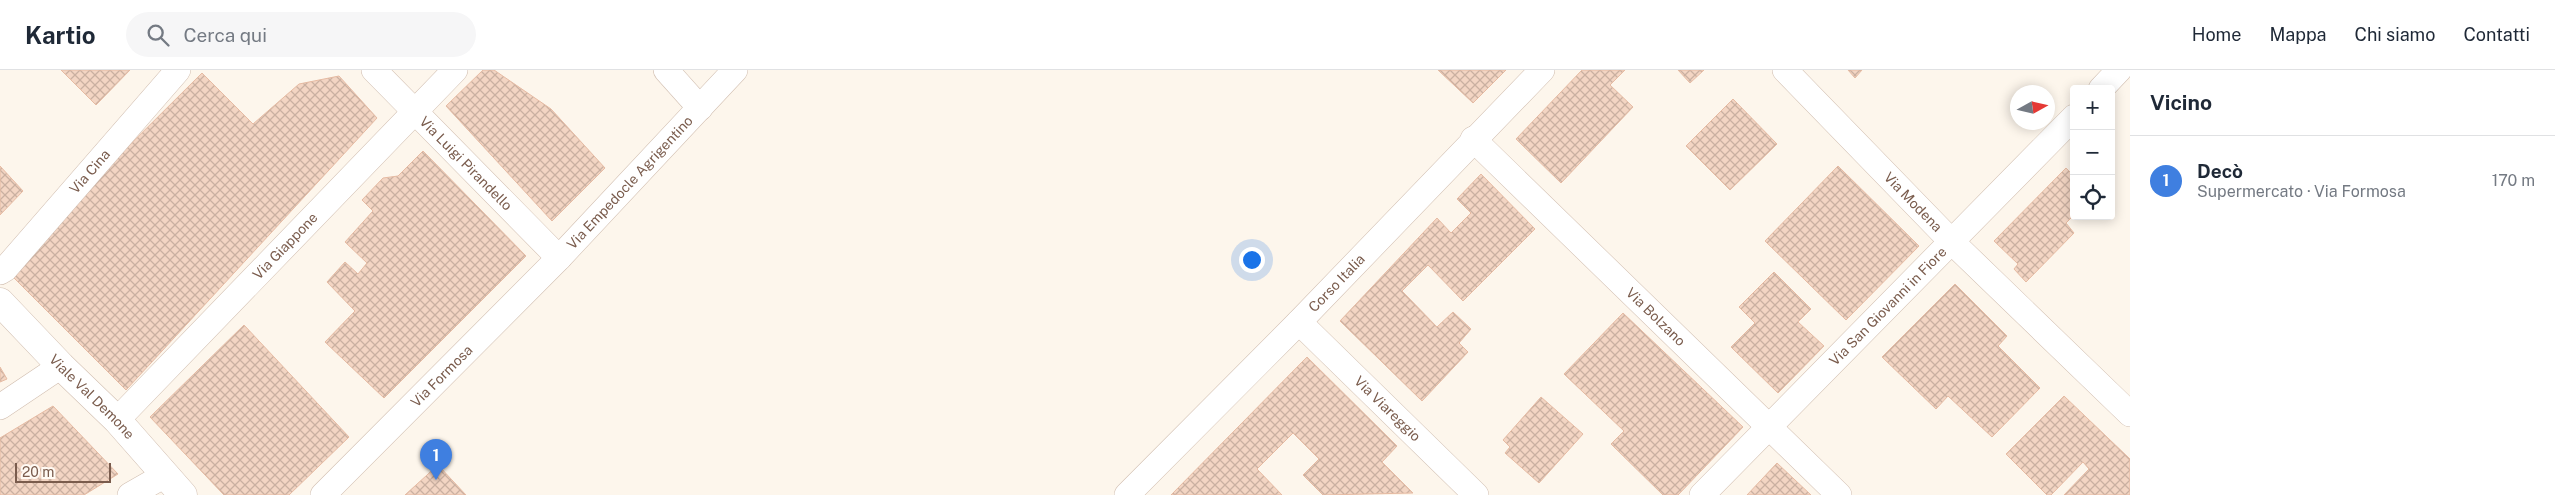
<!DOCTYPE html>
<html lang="it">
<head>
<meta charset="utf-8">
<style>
	:root { --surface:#fff; --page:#f6f6f7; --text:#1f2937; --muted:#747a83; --line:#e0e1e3; --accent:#e76f51 }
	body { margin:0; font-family:"Public Sans",sans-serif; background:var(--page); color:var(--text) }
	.controls { position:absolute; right:15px; top:15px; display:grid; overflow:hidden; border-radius:5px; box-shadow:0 2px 12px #0003 }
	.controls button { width:45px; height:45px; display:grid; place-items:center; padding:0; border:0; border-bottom:1px solid var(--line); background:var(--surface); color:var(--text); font:25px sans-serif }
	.compass { position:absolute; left:2010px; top:15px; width:45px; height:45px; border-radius:50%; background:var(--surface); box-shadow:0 2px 12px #0003; rotate:82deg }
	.scale { position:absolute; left:15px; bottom:12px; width:96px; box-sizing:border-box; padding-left:5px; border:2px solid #7a5c4d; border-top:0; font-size:14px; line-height:18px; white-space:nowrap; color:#7a5c4d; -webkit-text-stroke:4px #fffaf3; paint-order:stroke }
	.you { position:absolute; left:1251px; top:189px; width:18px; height:18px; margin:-12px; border:4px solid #fff; border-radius:50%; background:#1a73e8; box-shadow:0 0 0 8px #1a73e833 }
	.badge { display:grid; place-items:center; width:32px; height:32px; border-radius:50%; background:var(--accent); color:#fff; font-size:16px; font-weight:700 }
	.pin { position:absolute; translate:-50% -41px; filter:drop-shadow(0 1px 2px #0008) }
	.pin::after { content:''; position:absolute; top:26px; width:18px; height:15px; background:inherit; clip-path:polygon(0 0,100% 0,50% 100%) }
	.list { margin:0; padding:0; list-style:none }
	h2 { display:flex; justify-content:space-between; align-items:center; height:65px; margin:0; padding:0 20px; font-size:21px }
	h2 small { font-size:16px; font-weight:400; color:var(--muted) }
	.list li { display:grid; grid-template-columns:32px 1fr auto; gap:15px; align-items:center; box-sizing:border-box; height:90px; padding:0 20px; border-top:1px solid var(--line) }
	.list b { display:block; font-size:19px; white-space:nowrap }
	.list p { margin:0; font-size:16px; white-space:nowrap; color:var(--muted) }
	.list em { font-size:16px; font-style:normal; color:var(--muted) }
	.icon { flex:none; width:28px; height:28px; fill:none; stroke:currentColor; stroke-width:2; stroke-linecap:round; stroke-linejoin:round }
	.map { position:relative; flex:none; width:2130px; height:425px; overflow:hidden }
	header { display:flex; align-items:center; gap:30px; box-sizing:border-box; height:70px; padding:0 25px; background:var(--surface); border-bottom:1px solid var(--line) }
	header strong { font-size:24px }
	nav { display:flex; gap:28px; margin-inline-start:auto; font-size:18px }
	.search { width:350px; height:45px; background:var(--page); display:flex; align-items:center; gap:12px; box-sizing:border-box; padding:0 18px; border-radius:28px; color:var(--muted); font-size:19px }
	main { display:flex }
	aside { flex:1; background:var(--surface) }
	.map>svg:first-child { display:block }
	.building { fill:url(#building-cross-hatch); stroke:#e6bba3 }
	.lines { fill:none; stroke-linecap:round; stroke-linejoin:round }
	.minor-casing { stroke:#d1beb0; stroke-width:26 }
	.tertiary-casing { stroke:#d1beb0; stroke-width:29 }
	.minor { stroke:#fff; stroke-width:25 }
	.tertiary { stroke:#fff; stroke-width:28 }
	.labels { text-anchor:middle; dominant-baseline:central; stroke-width:4; stroke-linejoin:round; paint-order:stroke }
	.street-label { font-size:14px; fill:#7a5c4d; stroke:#fffaf3 }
</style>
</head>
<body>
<header>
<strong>Kartio</strong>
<div class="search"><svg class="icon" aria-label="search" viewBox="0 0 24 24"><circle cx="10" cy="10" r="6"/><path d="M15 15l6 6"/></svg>Cerca qui</div>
<nav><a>Home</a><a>Mappa</a><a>Chi siamo</a><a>Contatti</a></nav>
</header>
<main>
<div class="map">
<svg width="2130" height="425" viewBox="0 0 2130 425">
	<defs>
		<pattern id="building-cross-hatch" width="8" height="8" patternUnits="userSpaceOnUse" patternTransform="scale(1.25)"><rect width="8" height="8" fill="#f3d5c3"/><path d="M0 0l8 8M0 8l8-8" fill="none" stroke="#cab0a1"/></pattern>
	</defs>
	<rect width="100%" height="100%" fill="#fdf6ec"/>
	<path class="building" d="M61 0H130L96 35Z
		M483 0H494L551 39 605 98 552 151 446 36Z
		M1438 0H1506L1473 33Z
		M1582 0H1625L1610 15 1633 37 1561 113 1516 69Z
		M1678 0H1704L1690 13Z
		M1848 0H1862L1855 8Z
		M202 3 253 54 299 14 339 6 377 48 126 320 5 199Z
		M1733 29 1777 74 1730 120 1686 76Z
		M423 81 526 186 384 328 325 272 355 241 327 212 345 192 358 204 367 193 345 172 373 141 362 130 383 108 398 106Z
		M0 96 23 121 0 145Z
		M1838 96 1919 176 1846 250 1765 171Z
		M2066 98 2074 106V145L2066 153 2074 163 2026 212 2014 199 2018 194 1994 171Z
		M1481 104 1535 159 1463 231 1428 195 1402 221 1437 257 1453 242 1471 259 1459 273 1468 282 1422 331 1340 251 1437 148 1451 163 1471 143 1457 129Z
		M1774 202 1811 239 1798 252 1824 276 1778 323 1731 277 1755 253 1739 237Z
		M1955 214 2007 266 1998 276 2040 318 1992 367 1948 326 1936 339 1882 287Z
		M1623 243 1743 357 1678 425H1663L1611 374 1624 361 1564 304Z
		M244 255 349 367 289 425H224L150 347Z
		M1307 287 1397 376 1382 392 1413 423 1323 425 1303 405 1319 389 1293 363 1257 399 1282 425H1171Z
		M0 297 7 309 0 312Z
		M2064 326 2130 389V425H2064L2089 399 2083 392 2051 425H2047L2006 384Z
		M1541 327 1583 364 1539 413 1505 383 1510 377 1503 370Z
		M53 336 118 404 84 425H0V368Z
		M1777 393 1811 425H1747Z
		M438 395 466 425H405Z"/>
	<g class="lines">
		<g class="minor-casing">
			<g id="minor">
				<path id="s1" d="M374 0 559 188"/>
				<path d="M666 0 700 38"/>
				<path id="s2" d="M1785 0 1952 172 2130 344"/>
				<path d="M2101 19 2119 0"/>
				<path id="s3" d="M1473 69 1839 425"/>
				<path id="s4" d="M0 202 5 199 178 0"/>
				<path id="s5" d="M1299 252 1476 425"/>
				<path d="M0 337 61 296"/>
				<path id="s6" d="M117 350 455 0"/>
				<path d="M130 425 165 405"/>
				<path id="s7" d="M323 425 559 188 735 0"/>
				<path id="s8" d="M1127 425 1299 252 1542 0"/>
				<path id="s9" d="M1702 425 2074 47"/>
			</g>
		</g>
		<g class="tertiary-casing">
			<g id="tertiary">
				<path id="s10" d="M0 232 61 296 117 350 183 425"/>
			</g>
		</g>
		<use href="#minor" class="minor"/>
		<use href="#tertiary" class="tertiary"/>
	</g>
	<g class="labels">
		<g class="street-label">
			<text stroke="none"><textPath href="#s1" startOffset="131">Via Luigi Pirandello</textPath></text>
			<text stroke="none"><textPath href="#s4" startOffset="135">Via Cina</textPath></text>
			<text stroke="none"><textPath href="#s7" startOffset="438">Via Empedocle Agrigentino</textPath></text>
			<text stroke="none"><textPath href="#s2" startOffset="184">Via Modena</textPath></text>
			<text stroke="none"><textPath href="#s6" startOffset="242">Via Giappone</textPath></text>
			<text stroke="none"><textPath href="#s8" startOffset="298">Corso Italia</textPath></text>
			<text stroke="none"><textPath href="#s9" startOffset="265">Via San Giovanni in Fiore</textPath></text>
			<text stroke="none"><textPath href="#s3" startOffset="255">Via Bolzano</textPath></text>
			<text stroke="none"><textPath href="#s7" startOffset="168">Via Formosa</textPath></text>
			<text stroke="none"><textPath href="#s10" startOffset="132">Viale Val Demone</textPath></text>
			<text stroke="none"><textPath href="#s5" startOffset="124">Via Viareggio</textPath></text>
		</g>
	</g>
</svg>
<div class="controls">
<button>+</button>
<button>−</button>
<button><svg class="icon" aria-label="locate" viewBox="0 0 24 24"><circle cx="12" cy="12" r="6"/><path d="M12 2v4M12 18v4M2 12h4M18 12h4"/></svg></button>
</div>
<svg class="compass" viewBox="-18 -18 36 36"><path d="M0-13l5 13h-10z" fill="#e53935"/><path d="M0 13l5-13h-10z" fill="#747a83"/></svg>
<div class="scale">20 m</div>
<div class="you"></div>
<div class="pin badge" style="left:436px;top:410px;background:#3f7fe0">1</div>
</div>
<aside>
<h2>Vicino<small></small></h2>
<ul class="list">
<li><span class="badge" style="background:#3f7fe0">1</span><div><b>Decò</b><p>Supermercato · Via Formosa</p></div><em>170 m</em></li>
</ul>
</aside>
</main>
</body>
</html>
